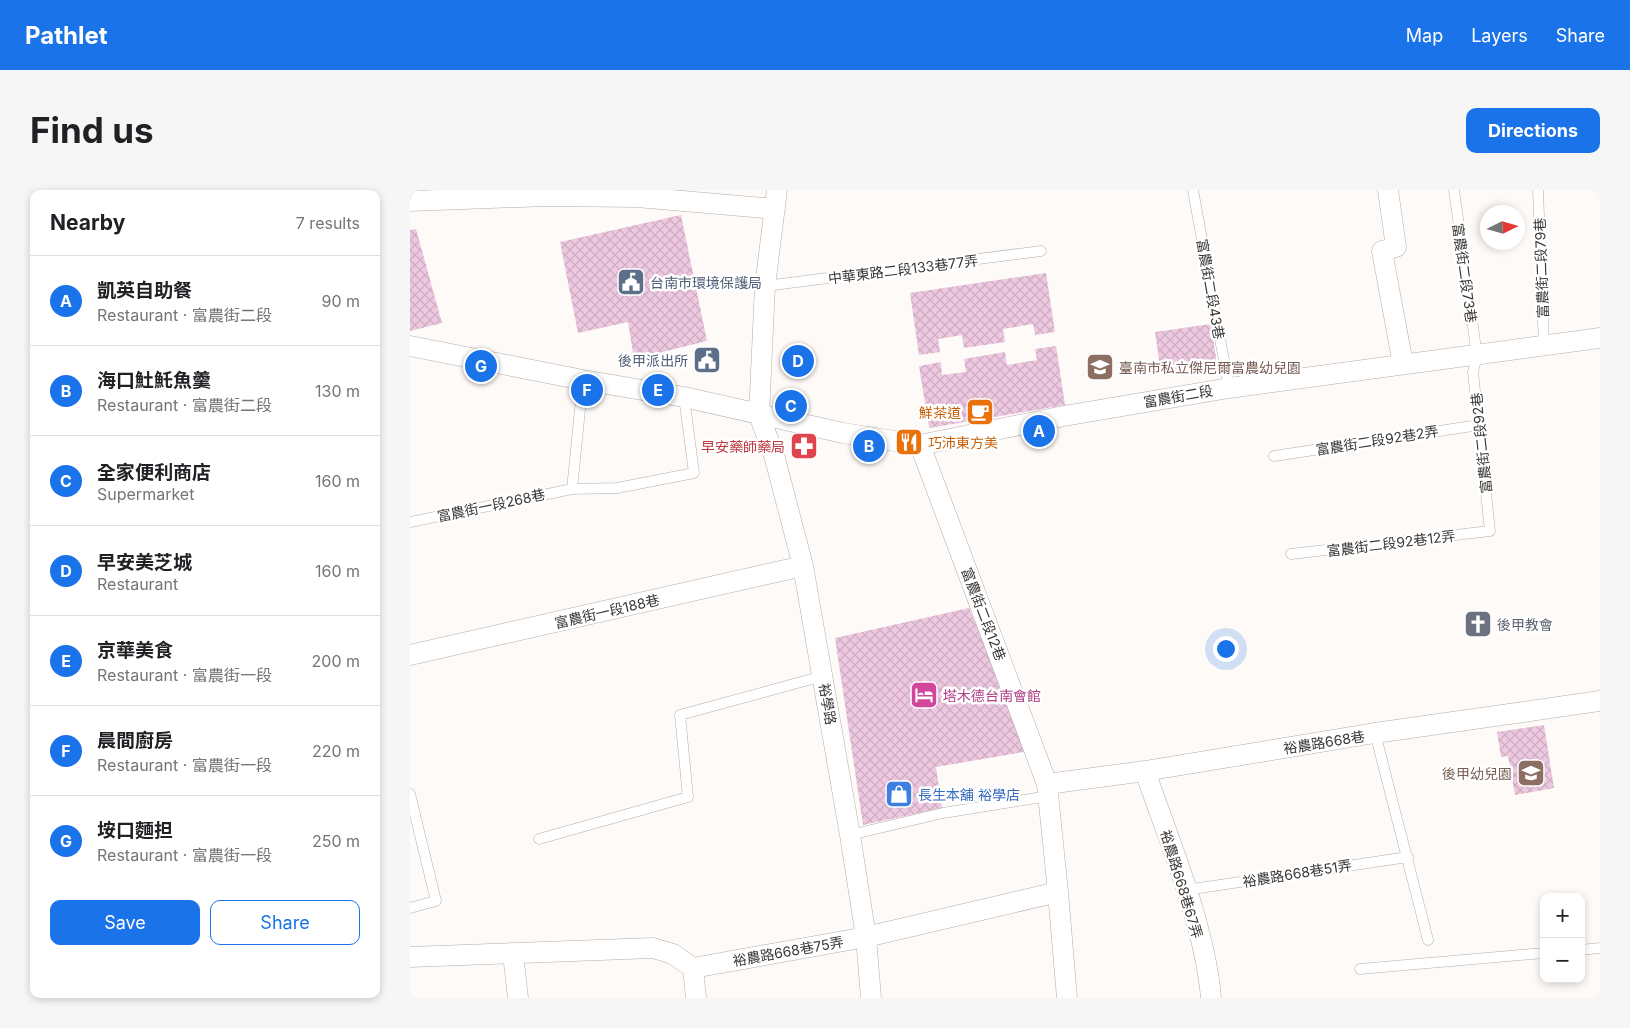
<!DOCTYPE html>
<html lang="en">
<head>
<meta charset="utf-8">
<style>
	:root { --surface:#fff; --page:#f6f6f6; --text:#202124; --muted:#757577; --line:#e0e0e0; --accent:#1a73e8 }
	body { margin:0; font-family:Inter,"Noto Sans TC",sans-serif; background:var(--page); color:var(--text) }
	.controls { position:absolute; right:15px; bottom:15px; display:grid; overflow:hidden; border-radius:10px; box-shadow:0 2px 8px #0003 }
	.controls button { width:45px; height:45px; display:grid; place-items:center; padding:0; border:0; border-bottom:1px solid var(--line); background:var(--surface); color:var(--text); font:25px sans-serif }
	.compass { position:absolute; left:1070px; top:15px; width:45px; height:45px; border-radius:50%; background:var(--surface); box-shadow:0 2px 8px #0003; rotate:85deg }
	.you { position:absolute; left:815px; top:458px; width:18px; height:18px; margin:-12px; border:4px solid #fff; border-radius:50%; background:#1a73e8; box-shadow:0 0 0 8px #1a73e833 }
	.badge { display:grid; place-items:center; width:32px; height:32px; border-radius:50%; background:var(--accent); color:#fff; font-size:16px; font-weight:700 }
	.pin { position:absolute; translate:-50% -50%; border:2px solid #fff; box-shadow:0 1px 5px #0006 }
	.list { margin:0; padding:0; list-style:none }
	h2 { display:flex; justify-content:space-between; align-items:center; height:65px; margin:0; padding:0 20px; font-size:21px }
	h2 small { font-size:16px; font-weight:400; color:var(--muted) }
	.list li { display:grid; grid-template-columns:32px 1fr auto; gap:15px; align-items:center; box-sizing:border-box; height:90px; padding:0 20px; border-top:1px solid var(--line) }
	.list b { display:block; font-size:19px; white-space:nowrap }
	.list p { margin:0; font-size:16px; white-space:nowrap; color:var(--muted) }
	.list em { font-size:16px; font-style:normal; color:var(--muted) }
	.actions { display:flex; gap:10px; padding:15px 20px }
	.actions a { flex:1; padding:11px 0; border:1px solid var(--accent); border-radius:10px; text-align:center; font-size:18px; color:var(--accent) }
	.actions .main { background:var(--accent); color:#fff }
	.map { position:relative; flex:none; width:1190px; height:808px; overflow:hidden; border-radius:10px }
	header { display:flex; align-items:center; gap:30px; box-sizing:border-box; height:70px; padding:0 25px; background:var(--accent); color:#fff }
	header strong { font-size:24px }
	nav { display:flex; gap:28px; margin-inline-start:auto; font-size:18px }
	.intro { display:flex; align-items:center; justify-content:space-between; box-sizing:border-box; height:120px; padding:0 30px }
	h1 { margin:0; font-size:35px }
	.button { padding:12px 22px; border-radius:10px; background:var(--accent); color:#fff; font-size:18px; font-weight:700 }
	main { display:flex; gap:30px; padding:0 30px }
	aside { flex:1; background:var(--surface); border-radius:10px; box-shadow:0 2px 8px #0003 }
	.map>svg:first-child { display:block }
	.building { fill:url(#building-cross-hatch) }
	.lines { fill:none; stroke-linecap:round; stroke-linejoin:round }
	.service-casing { stroke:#b3adaa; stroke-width:11 }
	.minor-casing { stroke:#b3adaa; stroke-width:21 }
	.service { stroke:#fff; stroke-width:10 }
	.minor { stroke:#fff; stroke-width:20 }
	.labels { text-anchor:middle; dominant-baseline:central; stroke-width:5; stroke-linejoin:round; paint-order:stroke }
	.street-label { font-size:14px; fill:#3a3836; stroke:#fff }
	.service-label { font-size:14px; fill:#4e5e75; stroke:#fff; text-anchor:start }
	.education-label { font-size:14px; fill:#785e54; stroke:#fff; text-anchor:start }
	.food-label { font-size:14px; fill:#c56008; stroke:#fff; text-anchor:end }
	.health-label { font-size:14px; fill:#be3a42; stroke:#fff; text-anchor:end }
	.worship-label { font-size:14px; fill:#5b616d; stroke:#fff; text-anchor:start }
	.hotel-label { font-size:14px; fill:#b23c85; stroke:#fff; text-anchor:start }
	.shop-label { font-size:14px; fill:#366cbe; stroke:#fff; text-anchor:start }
</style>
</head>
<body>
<header>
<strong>Pathlet</strong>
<nav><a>Map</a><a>Layers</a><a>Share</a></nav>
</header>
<div class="intro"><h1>Find us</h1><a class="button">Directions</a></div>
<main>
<aside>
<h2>Nearby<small>7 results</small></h2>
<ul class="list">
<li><span class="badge">A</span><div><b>凱英自助餐</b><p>Restaurant · 富農街二段</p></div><em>90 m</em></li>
<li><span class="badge">B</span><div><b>海口𩵚魠魚羹</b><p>Restaurant · 富農街二段</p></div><em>130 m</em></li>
<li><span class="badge">C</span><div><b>全家便利商店</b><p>Supermarket</p></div><em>160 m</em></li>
<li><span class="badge">D</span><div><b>早安美芝城</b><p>Restaurant</p></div><em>160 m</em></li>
<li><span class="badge">E</span><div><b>京華美食</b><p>Restaurant · 富農街一段</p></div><em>200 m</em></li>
<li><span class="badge">F</span><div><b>晨間廚房</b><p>Restaurant · 富農街一段</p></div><em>220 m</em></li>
<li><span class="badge">G</span><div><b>垵口麵担</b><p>Restaurant · 富農街一段</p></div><em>250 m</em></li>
</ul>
<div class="actions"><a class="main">Save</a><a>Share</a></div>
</aside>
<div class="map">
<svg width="1190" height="808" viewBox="0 0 1190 808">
	<defs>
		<pattern id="building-cross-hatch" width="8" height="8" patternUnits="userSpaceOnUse" patternTransform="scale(1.25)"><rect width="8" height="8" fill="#edc8e0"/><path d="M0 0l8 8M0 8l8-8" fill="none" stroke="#ccadc1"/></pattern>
	</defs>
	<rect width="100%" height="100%" fill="#fefaf7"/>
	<path class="building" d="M271 25 297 151 224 169 218 132 168 143 150 52Z
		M6 39 32 133 0 141V40Z
		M636 83 645 142 625 145 623 134 593 139 595 152 554 158 552 145 528 149 530 162 509 165 500 103Z
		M801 134 807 175 751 183 745 142Z
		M646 156 655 215 519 238 509 176 531 172 532 185 556 182 554 169 595 162 597 175 627 170 625 159Z
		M559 418 619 561 526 577 532 618 453 635 425 448Z
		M1134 535 1144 598 1105 605 1098 566 1091 567 1087 542Z"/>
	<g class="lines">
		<g class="service-casing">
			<path id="service" d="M783 0 819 198
				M1128 0 1134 156
				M355 96 631 61
				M864 266 1069 235
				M162 299 173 190
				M0 332 162 299 207 298 284 283 274 207
				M881 364 1080 341 1063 182 1067 166 1044 0
				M965 543 1018 750
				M0 604 26 711 0 718
				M440 645 533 623 639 606
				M129 649 278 607 270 525 413 486
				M776 700 998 667
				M1171 760 1190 758
				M950 779 1134 763"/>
		</g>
		<g class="minor-casing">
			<path id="minor" d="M135 0 136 6 227 7 365 19
				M367 0 355 96 349 225 364 265 393 376 440 645 456 747 461 808
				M978 0 986 57 972 61 993 174
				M0 11 136 6
				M0 156 173 190 274 207 433 243 510 255 654 226 819 198 1190 148
				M0 465 393 376
				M735 581C759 651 795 735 801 808
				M637 594 735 581 965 543 1190 511
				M648 702 657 808
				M103 764 108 808
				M0 767 243 758 263 764 283 778 456 747 648 702 637 594 510 255
				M283 778 286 808"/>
		</g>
		<use href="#service" class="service"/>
		<use href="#minor" class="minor"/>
	</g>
	<defs>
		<g id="civic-square" transform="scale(1.4375)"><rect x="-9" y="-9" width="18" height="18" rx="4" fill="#5c6f8a" stroke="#fff"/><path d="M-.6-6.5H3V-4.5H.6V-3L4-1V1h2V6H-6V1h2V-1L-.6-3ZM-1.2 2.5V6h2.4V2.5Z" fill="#fff"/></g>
		<g id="school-square" transform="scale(1.4375)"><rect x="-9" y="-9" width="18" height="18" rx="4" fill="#8d6e63" stroke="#fff"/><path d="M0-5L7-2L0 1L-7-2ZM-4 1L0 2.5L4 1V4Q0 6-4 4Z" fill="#fff"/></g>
		<g id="cafe-square" transform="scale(1.4375)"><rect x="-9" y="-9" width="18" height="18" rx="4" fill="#e8710a" stroke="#fff"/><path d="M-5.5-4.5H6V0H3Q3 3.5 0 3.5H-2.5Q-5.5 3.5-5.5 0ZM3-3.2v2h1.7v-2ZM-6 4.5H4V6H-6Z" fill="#fff"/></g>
		<g id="restaurant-square" transform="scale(1.4375)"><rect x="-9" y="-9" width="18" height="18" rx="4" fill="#e8710a" stroke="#fff"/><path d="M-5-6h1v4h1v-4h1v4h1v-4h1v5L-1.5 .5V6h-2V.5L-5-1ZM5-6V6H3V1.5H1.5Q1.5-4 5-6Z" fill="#fff"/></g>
		<g id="pharmacy-square" transform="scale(1.4375)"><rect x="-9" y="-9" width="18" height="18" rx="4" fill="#e0444e" stroke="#fff"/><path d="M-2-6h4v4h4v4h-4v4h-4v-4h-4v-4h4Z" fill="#fff"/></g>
		<g id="church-square" transform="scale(1.4375)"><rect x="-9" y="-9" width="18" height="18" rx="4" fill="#6b7280" stroke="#fff"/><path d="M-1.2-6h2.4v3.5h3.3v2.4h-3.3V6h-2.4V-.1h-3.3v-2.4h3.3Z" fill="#fff"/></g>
		<g id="hotel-square" transform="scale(1.4375)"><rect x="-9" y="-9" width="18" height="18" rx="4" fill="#d1479c" stroke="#fff"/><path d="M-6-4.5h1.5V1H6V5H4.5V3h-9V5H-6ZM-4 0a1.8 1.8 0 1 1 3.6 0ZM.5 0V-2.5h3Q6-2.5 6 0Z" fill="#fff"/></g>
		<g id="shop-square" transform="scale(1.4375)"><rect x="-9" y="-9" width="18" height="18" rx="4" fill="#3f7fe0" stroke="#fff"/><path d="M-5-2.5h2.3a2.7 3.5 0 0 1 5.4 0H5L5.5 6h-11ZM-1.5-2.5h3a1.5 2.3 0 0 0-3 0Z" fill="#fff"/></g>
	</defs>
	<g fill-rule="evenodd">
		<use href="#civic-square" x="221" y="92"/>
		<use href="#civic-square" x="297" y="170"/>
		<use href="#school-square" x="690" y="177"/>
		<use href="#cafe-square" x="570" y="222"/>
		<use href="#restaurant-square" x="499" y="252"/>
		<use href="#pharmacy-square" x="394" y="256"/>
		<use href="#church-square" x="1068" y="434"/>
		<use href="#hotel-square" x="514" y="505"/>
		<use href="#school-square" x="1121" y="583"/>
		<use href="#shop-square" x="489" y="604"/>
	</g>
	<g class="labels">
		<g class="street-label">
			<text transform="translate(1131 78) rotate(-92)">富農街二段79巷</text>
			<text transform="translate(493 79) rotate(-7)">中華東路二段133巷77弄</text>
			<text transform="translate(1055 83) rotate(82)">富農街二段73巷</text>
			<text transform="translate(801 99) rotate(80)">富農街二段43巷</text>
			<text transform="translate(768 206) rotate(-10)">富農街二段</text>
			<text transform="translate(967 250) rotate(-9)">富農街二段92巷2弄</text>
			<text transform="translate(1071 253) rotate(-96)">富農街二段92巷</text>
			<text transform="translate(81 315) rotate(-12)">富農街一段268巷</text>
			<text transform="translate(981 353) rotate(-7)">富農街二段92巷12弄</text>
			<text transform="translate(197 421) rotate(-13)">富農街一段188巷</text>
			<text transform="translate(574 424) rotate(69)">富農街二段12巷</text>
			<text transform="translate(418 514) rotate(80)">裕學路</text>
			<text transform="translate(914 552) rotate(-9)">裕農路668巷</text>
			<text transform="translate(887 683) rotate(-9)">裕農路668巷51弄</text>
			<text transform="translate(772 694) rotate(73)">裕農路668巷67弄</text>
			<text transform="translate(378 761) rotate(-10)">裕農路668巷75弄</text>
		</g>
		<g class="service-label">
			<text x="240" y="92">台南市環境保護局</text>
			<text x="278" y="170" text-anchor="end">後甲派出所</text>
		</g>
		<g class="education-label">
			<text x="709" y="177">臺南市私立傑尼爾富農幼兒園</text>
			<text x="1102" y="583" text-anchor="end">後甲幼兒園</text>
		</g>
		<g class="food-label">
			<text x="551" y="222">鮮茶道</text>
			<text x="518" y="252" text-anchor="start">巧沛東方美</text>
		</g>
		<g class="health-label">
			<text x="375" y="256">早安藥師藥局</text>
		</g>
		<g class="worship-label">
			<text x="1087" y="434">後甲教會</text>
		</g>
		<g class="hotel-label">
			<text x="533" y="505">塔木德台南會館</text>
		</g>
		<g class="shop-label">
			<text x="508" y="604">長生本舖 裕學店</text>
		</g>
	</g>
</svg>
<div class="controls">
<button>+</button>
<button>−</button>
</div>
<svg class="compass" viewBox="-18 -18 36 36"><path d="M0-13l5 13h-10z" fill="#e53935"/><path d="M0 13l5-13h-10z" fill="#757577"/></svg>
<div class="you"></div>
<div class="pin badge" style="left:629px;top:241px">A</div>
<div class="pin badge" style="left:459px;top:256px">B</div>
<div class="pin badge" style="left:381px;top:216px">C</div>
<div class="pin badge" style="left:388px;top:171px">D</div>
<div class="pin badge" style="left:248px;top:200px">E</div>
<div class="pin badge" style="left:177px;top:200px">F</div>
<div class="pin badge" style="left:71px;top:176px">G</div>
</div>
</main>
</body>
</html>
